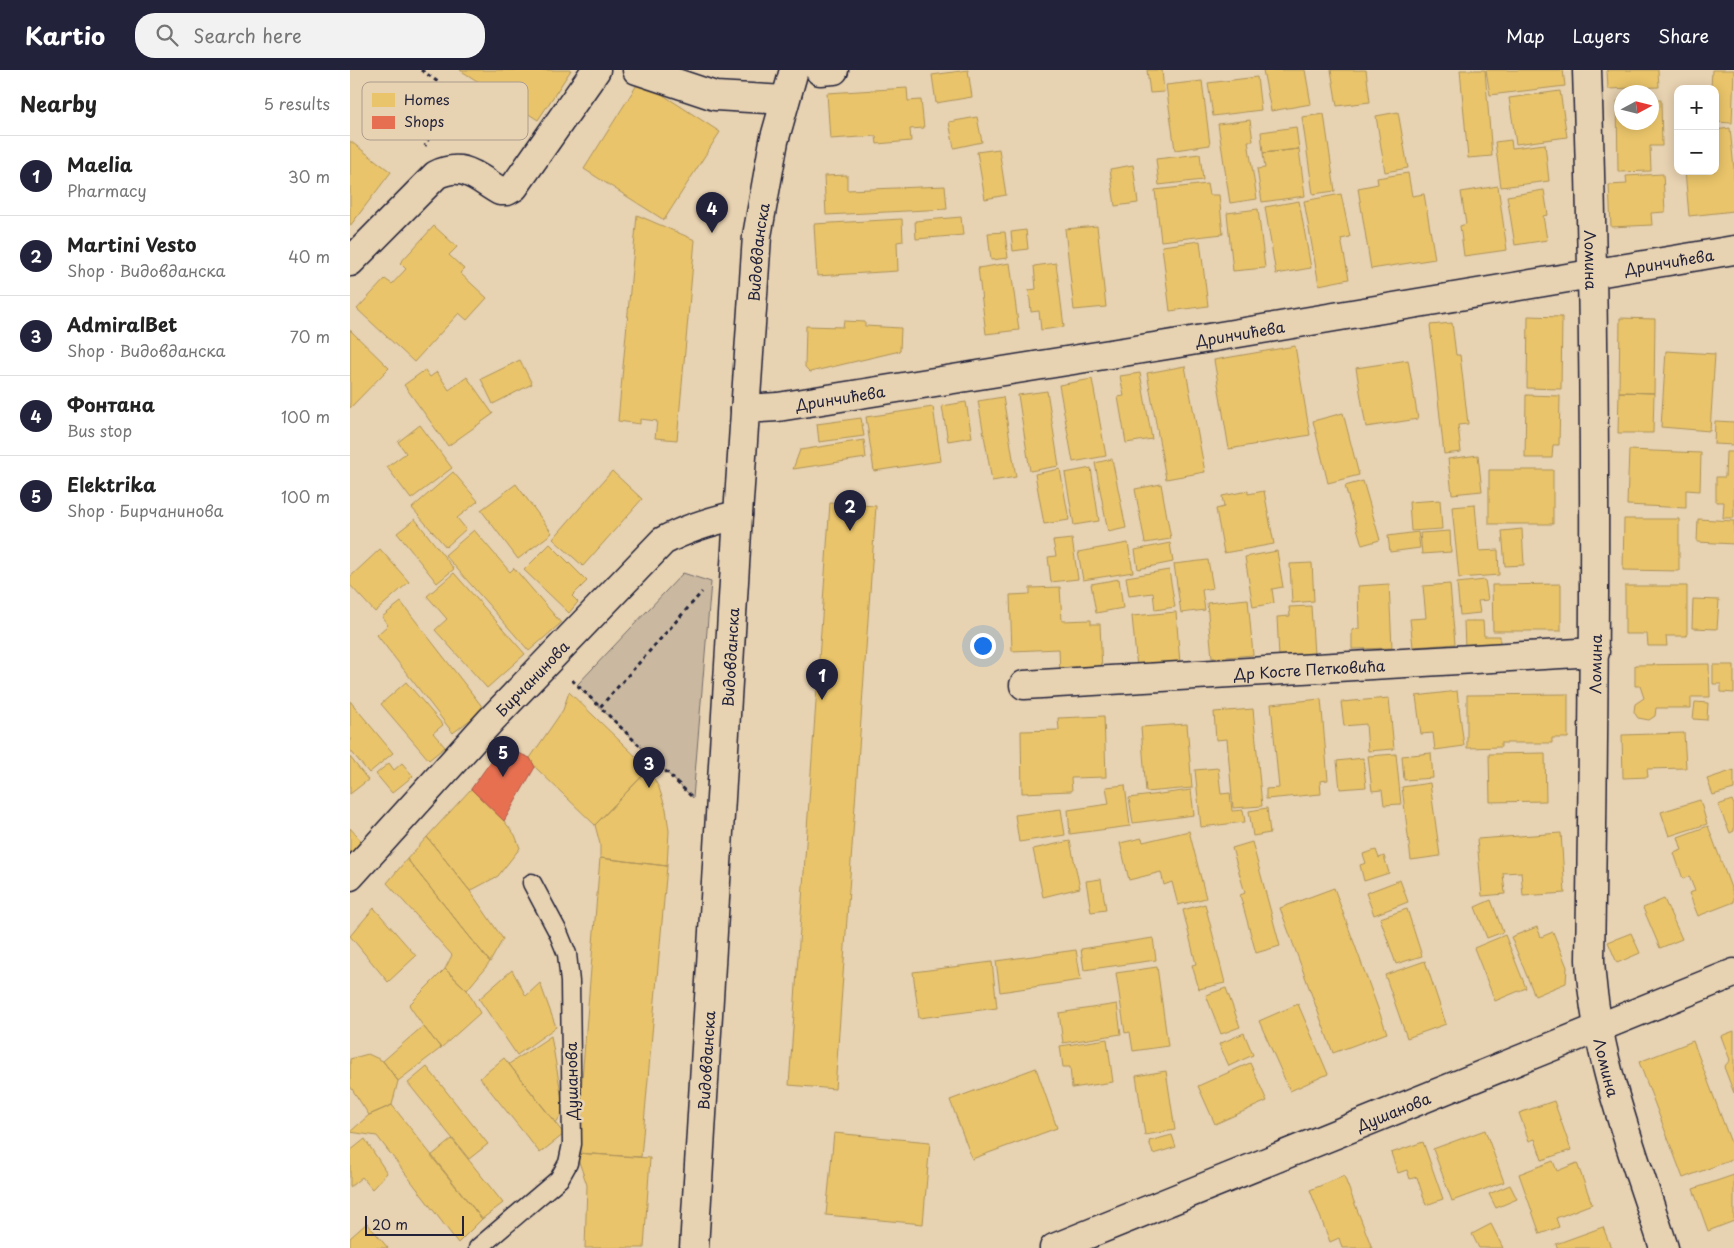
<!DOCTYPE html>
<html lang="en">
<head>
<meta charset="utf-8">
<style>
	:root { --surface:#fff; --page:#f2f2f2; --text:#222; --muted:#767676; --line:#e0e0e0; --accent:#22223b }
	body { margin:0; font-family:"Playpen Sans",sans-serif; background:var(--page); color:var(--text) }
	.controls { position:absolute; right:15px; top:15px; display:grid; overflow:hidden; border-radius:10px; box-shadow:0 2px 12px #0003 }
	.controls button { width:45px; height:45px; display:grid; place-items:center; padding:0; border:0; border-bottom:1px solid var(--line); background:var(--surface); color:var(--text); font:25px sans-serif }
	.compass { position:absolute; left:1264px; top:15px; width:45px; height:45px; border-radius:50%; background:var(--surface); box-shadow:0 2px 12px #0003; rotate:83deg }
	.scale { position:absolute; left:15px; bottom:12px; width:99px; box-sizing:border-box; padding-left:5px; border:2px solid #22223b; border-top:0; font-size:14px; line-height:18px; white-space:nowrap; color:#22223b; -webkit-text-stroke:4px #e7d2b1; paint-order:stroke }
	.you { position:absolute; left:632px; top:575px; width:18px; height:18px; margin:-12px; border:4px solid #fff; border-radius:50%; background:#1a73e8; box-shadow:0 0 0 8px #1a73e833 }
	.badge { display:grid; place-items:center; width:32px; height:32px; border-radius:50%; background:var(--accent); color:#fff; font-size:16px; font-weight:700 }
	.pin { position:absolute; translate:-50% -41px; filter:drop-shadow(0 1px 2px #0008) }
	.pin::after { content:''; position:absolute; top:26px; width:18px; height:15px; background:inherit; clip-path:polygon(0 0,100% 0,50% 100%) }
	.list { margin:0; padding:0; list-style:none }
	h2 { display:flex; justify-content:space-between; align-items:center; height:65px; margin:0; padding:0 20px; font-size:21px }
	h2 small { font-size:16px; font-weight:400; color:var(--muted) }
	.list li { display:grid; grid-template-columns:32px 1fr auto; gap:15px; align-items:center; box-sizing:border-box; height:80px; padding:0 20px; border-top:1px solid var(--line) }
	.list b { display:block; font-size:19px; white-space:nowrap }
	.list p { margin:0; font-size:16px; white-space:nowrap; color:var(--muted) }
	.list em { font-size:16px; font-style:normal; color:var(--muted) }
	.icon { flex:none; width:28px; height:28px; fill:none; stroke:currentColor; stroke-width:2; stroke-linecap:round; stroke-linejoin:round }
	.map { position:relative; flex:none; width:1384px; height:1178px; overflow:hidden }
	header { display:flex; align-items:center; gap:30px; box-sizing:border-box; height:70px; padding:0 25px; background:var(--accent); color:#fff }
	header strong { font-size:24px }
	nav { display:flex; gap:28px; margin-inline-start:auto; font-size:18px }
	.search { width:350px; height:45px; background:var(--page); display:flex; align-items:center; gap:12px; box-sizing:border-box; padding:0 18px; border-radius:20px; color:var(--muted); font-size:19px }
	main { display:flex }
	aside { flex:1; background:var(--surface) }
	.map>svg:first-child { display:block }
	.green { fill:#cab9a0; stroke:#766e6e }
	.homes { fill:#e9c46a; stroke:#ad935c }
	.shops { fill:#e76f51; stroke:#ac584a }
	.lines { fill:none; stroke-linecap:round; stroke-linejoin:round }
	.lane-casing { stroke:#22223b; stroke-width:21 }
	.street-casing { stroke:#22223b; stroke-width:31 }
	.secondary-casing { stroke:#22223b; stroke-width:31 }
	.path { stroke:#22223b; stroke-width:3; stroke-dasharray:4 4; stroke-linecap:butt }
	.lane { stroke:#e7d2b1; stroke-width:18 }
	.street { stroke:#e7d2b1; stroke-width:28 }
	.secondary { stroke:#e7d2b1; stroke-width:28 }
	.labels { text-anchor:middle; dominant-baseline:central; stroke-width:5; stroke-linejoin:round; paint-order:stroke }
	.street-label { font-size:15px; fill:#22223b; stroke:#e7d2b1 }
	.key { fill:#e7d2b1; stroke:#ac9d8e; stroke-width:1 }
	.key-label { font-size:14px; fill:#22223b }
</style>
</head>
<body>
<header>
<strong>Kartio</strong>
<div class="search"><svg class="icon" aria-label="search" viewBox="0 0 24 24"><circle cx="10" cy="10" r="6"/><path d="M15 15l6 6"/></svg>Search here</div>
<nav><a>Map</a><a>Layers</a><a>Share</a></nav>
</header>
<main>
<aside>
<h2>Nearby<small>5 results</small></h2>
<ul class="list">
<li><span class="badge">1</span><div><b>Maelia</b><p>Pharmacy</p></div><em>30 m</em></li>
<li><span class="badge">2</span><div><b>Martini Vesto</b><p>Shop · Видовданска</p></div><em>40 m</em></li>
<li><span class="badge">3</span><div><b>AdmiralBet</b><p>Shop · Видовданска</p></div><em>70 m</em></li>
<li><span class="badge">4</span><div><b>Фонтана</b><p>Bus stop</p></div><em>100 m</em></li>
<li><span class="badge">5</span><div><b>Elektrika</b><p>Shop · Бирчанинова</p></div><em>100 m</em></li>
</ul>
</aside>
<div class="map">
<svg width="1384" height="1178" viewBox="0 0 1384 1178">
	<rect width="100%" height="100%" fill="#e7d2b1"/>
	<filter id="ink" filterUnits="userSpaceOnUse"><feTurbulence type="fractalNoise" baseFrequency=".02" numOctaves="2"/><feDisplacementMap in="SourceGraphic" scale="10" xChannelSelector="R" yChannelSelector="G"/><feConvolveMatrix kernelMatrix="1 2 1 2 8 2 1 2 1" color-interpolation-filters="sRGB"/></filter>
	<g filter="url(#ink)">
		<path class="green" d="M333 503 361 512 343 728 227 615Z"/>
		<path class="homes" d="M110 0H221L188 50Z
			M618 0 622 27 586 33 582 5Z
			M797 0H812L814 22 800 23Z
			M913 0H955L961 34 921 41Z
			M981 0H1016L1020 32 987 36Z
			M1110 0H1135L1142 86 1118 88Z
			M1136 0H1213L1215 16 1140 25Z
			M1257 0H1308L1309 17 1258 19Z
			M1362 0H1384L1382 53 1365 52V19H1361Z
			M907 7 911 40 863 46 858 13Z
			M290 10 370 62 314 150 234 99Z
			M852 11 860 75 825 80 816 15Z
			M557 18 558 31 571 30 574 58 560 59 561 71 527 74 526 66 480 69 477 23Z
			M1210 21 1217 67 1166 74 1159 28Z
			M1302 30H1311L1312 76H1300L1301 101 1268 102 1267 31H1272V52H1302Z
			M1048 42 1058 98 1035 102 1026 46Z
			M974 44 985 121 963 124 952 47Z
			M627 47 632 72 604 78 599 52Z
			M900 50 903 71H898L907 129 880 133 868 54Z
			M946 57 949 79 913 83 911 62Z
			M1380 58 1384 99V141L1339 146 1335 101H1365V60Z
			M1161 70 1162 78 1195 74 1199 111 1151 117 1145 72Z
			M0 71 41 102 0 156Z
			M649 79 656 125 635 129 627 82Z
			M949 79 955 126 912 132 907 99 915 98 913 83Z
			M850 84 853 110 809 115 806 89Z
			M783 95 788 133 765 136 760 99Z
			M1058 103 1062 126 1074 124 1085 189 1021 199 1008 118 1028 114 1027 108Z
			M1313 104 1315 142 1301 143 1302 155 1261 157 1259 115 1277 114 1276 106Z
			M497 105V120L595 116 597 139 476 145 474 106Z
			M857 114 859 125H869L873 164 811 171 805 120Z
			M1148 116 1157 180 1114 186 1110 156 1116 154 1111 122Z
			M1194 120 1198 145 1193 146 1197 170 1165 175 1157 126Z
			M991 124 1000 167 991 169 999 209 969 215 954 131Z
			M949 131 961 198 926 204 915 137Z
			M908 139 915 198 883 201 877 143Z
			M287 145 345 170 327 370 305 368 307 351 290 349V354L268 351Z
			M611 147 613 165 566 169 565 151Z
			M552 149 553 171 547 172 548 201 467 206 464 154Z
			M84 156 107 177 99 185 114 199 110 203 137 228 117 250 109 243 64 292 7 239 35 209 42 214 56 199 50 193Z
			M747 156 756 237 724 240 715 159Z
			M676 160 678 179 663 181 661 162Z
			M655 162 658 188 641 190 638 163Z
			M850 171 858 236 820 241 812 176Z
			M660 193 669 260 636 264 628 198Z
			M706 193 714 257 691 260 689 241 681 242 679 220 686 219 684 196Z
			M1178 246 1212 247 1211 319 1177 318Z
			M1270 248 1305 249 1304 323 1269 322Z
			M494 251 515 252V256L551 258 550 281 460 302 455 297 456 256 493 257Z
			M1102 253 1106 285H1110L1118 354 1108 355 1111 382 1094 384 1080 255Z
			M0 260 39 298 0 338Z
			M945 276 960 365 879 379 864 290Z
			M1316 281 1365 284 1360 361 1311 357Z
			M170 290 182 314 143 334 131 309Z
			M1058 290 1068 349 1016 357 1006 298Z
			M835 296 855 402 816 409 797 303Z
			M75 300 80 307 87 302 99 320 117 307 143 344 98 376 54 315Z
			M790 303 802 369 776 373 768 327 774 326 770 306Z
			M742 309 756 386 723 392 709 315Z
			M697 321 709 396 680 401 668 325Z
			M1269 322 1304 323 1303 363H1268Z
			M1176 325 1210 326 1209 375H1203L1202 388H1175Z
			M653 327 666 407 642 411 628 331Z
			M616 332 622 367 598 371 592 336Z
			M583 337 591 391 524 401 516 347Z
			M993 343 1009 405 978 413 963 351Z
			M511 348 514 366 469 372 467 354Z
			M1365 351 1384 352V375L1364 374Z
			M70 355 102 398 61 429 37 397 56 383 48 372Z
			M514 370 516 388 443 399 450 380Z
			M1279 380 1351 383 1350 421 1336 420V438L1277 435Z
			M1376 382H1384V448H1373L1374 432H1366V407H1375Z
			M1128 385 1132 421 1102 424 1098 389Z
			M762 389 776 458 758 462 745 393Z
			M741 398 749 451 724 455 715 403Z
			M710 399 719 450 694 454 685 404Z
			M1139 400H1203V454H1139Z
			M262 401 292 429 233 496 203 469Z
			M103 402 128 431 107 448 116 459 96 477 62 438Z
			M1013 411 1030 470 1012 475 995 416Z
			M166 414 202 463 168 489 131 440Z
			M811 414 821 469 795 473 785 419Z
			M898 421V424L914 421 924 474 874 483 866 439 874 437 872 426Z
			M1090 430 1092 459 1061 461 1059 432Z
			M480 433 526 436 485 1019 439 1015Z
			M1125 435 1129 481 1148 480 1149 505 1109 508 1102 437Z
			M65 449 104 499 87 513 47 463Z
			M1274 449H1329V501L1273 500Z
			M1348 449 1384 451V474L1347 472Z
			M1172 459 1174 495 1155 496 1152 461Z
			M124 460 160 502 164 498 211 553 179 581 95 485Z
			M1100 461 1101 482 1072 484 1070 463Z
			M1068 462 1070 478 1040 482 1038 466Z
			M722 469 728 509 701 512 698 487 706 486 703 471Z
			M778 473 783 502 733 510 728 482Z
			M820 473 823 492 788 499 785 480Z
			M200 474 237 511 222 526 228 532 219 543 174 500Z
			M30 479 59 512 25 542 0 515V507Z
			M927 481 933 517 922 519 924 533 903 537 895 487Z
			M858 490 863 518 852 520 855 540 831 543 824 494Z
			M962 493 964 531 942 533 940 494Z
			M819 500 825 537 805 540 803 523 779 526 776 507Z
			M104 503 175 584 137 618 85 560 97 549 77 526Z
			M769 509 773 538 746 543 741 514Z
			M1135 510 1138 530 1128 531 1130 543 1110 545 1107 513Z
			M1039 514 1042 578 1002 579V560L1009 559 1008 516Z
			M1100 514 1105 574 1063 577 1060 549 1076 548 1073 516Z
			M1211 514V561H1143L1142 515Z
			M1275 516H1337V566H1316L1317 576H1298L1297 564H1275Z
			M710 517 712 551 741 550V554H750L752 602 710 604 709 579 662 581 660 525 680 524V518Z
			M898 529 903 585 862 588 857 533Z
			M1343 529 1369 530 1367 559 1342 558Z
			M51 532 134 639 103 663 27 565 38 555 32 547Z
			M961 536 964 585 929 587 927 547 940 546 939 537Z
			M826 542 830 594 787 598 782 546Z
			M1114 551H1133L1134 566H1150V578L1115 579Z
			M1359 594 1360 627H1341V638H1306L1305 646 1299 650 1288 648 1284 642 1285 634 1294 628 1290 616H1285V595Z
			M1363 595H1384V623L1371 622V614H1363Z
			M56 612 93 655 83 663 95 677 79 690 31 634Z
			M1107 621 1114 676 1085 680 1083 663 1071 664 1066 626Z
			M219 622 299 699 245 755 185 697 180 688 213 640Z
			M1218 624V668H1202V673H1151V677L1117 678V625Z
			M1039 628 1044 679 1018 681 1016 654 994 656 991 632Z
			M971 629 978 710 970 711 971 724 916 729V719L929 718 921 634Z
			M0 631 43 683 19 703 0 680Z
			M1345 632 1358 633 1357 650 1343 649Z
			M903 639 912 736 883 738 877 669 866 670 864 642Z
			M754 646 756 707 721 708 722 721 672 723 671 661 709 660 708 648Z
			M837 654 842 718 796 722 791 657Z
			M1334 663 1336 698 1297 699 1298 707 1273 708 1272 665Z
			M1081 683 1083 708 1054 710 1052 686Z
			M1195 683 1196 731 1140 732 1139 684Z
			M1046 684 1051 734 1034 735 1032 720 1022 721 1018 686Z
			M0 687 18 710 0 724Z
			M1013 688 1016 717 990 719 987 691Z
			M39 693 44 700 52 693 63 706 42 723 26 704Z
			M868 698 871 724 880 723 882 741 893 740 895 752 851 757 845 700Z
			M299 699 309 718 316 739 319 761 317 796 250 788V774L245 755Z
			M1384 700V719L1363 725 1357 709Z
			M1080 713 1090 786 1061 790 1052 717Z
			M775 715 780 756 720 764 718 740 759 734 756 717Z
			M121 719 154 751 165 765 170 778 148 806 120 821 77 767Z
			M841 720 844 745 783 753 779 728Z
			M1350 730 1357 754 1319 766 1311 742Z
			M1382 730 1384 735V761L1380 763 1368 735Z
			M917 738 920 763 903 766 899 741Z
			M711 739 715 765 669 772 665 745Z
			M1358 756 1384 826V832L1348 846 1339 823 1345 821 1339 806 1333 809 1324 783 1332 780 1328 767Z
			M0 758 14 774 0 786Z
			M839 761 856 828 828 835 822 812 814 815 811 802 779 810 770 773 792 768 793 772Z
			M1211 763 1215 823 1173 826 1171 802 1153 803 1155 824 1132 826 1127 769Z
			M77 767 120 821 153 869 140 892 57 789Z
			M720 771 730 818 693 827 683 779Z
			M902 772 930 876 906 883 890 825 895 823 882 778Z
			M1026 780 1029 788 1034 786 1039 803 1014 811 1010 795 1016 793 1013 784Z
			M250 788 317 796 291 1087 226 1083Z
			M57 789 140 892 117 920 95 899 102 885 37 813Z
			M751 809 756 840 741 842 736 811Z
			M1050 810 1058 832 1024 845 1016 823Z
			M984 818 1037 963 983 983 930 838Z
			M1314 829 1332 869 1310 878 1293 838Z
			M1141 830 1153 862 1137 868 1125 837Z
			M855 834 875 913 849 919 842 895 846 894 833 840Z
			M24 838 66 886 38 912 0 866Z
			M1057 839 1072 886 1046 894 1030 848Z
			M1187 857 1191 867 1203 862 1217 897 1216 913 1185 926 1161 867Z
			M1281 863 1290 883 1267 893 1258 872Z
			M1155 865 1176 918 1145 931 1124 878Z
			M803 868 806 890 734 900 731 879Z
			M726 880 731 910 650 922 646 891Z
			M1075 891 1096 954 1057 968 1035 905Z
			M642 892 647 938 569 948 563 902Z
			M807 897 818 976 783 981 780 962 775 963 766 903Z
			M95 899 117 920 130 943 91 978 73 956 59 935Z
			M162 900 176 926 190 913 206 957 167 985 129 929Z
			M876 918 890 957 871 964 856 925Z
			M767 934 771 964 713 973 709 943Z
			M948 934 978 1004 940 1021 909 951Z
			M73 956 91 978 48 1011 33 991Z
			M1384 961V1023L1374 997 1380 990 1371 966Z
			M894 963 903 985 879 996 869 974Z
			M201 966 214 1040 206 1053 159 994Z
			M757 969 763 1012 722 1018 720 997H713L710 976Z
			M1343 971 1384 1081V1089L1333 1108 1289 992Z
			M18 984 33 991 48 1011 42 1035 19 1045 0 1016V989Z
			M154 988 214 1064 190 1083 130 1008Z
			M900 993 917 1031 865 1054 848 1016Z
			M77 997 138 1074 119 1089 58 1013Z
			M686 998 707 1058 622 1089 600 1030Z
			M816 1001 825 1060 795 1065 786 1006Z
			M1204 1031 1221 1080 1192 1090 1185 1069 1179 1071 1169 1043Z
			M42 1035 132 1149 108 1173 27 1066 0 1062 19 1045Z
			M1135 1060 1154 1112 1102 1131 1083 1079Z
			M484 1063 580 1072 573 1154 476 1145Z
			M822 1065 826 1077 803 1084 799 1071Z
			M15 1069 37 1103 22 1119 12 1107 0 1117V1081Z
			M102 1069 153 1133 132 1149 81 1086Z
			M1073 1072 1093 1129 1076 1135 1067 1107 1060 1109 1057 1100 1048 1103 1041 1083Z
			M226 1083 300 1088 294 1178H235L237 1115Z
			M1203 1091 1207 1101 1227 1093 1242 1134 1206 1148 1209 1157 1190 1164 1169 1104Z
			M1384 1105V1151L1358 1161 1343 1119Z
			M994 1106 1022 1178H992L989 1168 980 1172 960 1120Z
			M1160 1115 1167 1129 1146 1138 1139 1124Z
			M17 1153 38 1178H0V1168Z
			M1141 1154 1153 1178H1129L1122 1164Z
			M1253 1157 1261 1178H1207L1206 1174Z"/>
		<path class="shops" d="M152 676 180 688 185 697 154 751 121 719Z"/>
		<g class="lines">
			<g class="lane-casing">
				<path id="lane" d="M128 1178 209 1109 218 1093 222 1074 220 912 217 884 208 862 182 813"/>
			</g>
			<g class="street-casing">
				<g id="street">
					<path d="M287 0 365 26 435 30"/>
					<path id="s1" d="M1237 0C1247 297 1245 593 1240 890 1245 989 1284 1084 1314 1178"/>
					<path d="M470 1 484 0"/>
					<path d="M0 192 86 105C114 91 127 108 150 121H157L164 117 246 0"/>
					<path id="s2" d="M395 339 428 337 823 274 1384 180"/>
					<path id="s3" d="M674 615 1245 582"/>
					<path id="s4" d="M0 806 141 650 313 471C337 458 361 451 388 445"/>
				</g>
			</g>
			<g class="secondary-casing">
				<g id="secondary">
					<path id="s5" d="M344 1178 388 445 407 166 424 71 444 0"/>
					<path id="s6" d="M704 1178 1384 903"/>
				</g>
			</g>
			<path class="path" d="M71 0 101 21 75 76
				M222 610 250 637
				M341 726 250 637 352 522"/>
			<use href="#lane" class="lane"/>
			<use href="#street" class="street"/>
			<use href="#secondary" class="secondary"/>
		</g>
	</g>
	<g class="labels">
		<g class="street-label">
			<text stroke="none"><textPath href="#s5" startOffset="998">Видовданска</textPath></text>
			<text stroke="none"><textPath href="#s1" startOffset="190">Ломина</textPath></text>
			<text stroke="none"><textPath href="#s2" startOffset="936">Дринчићева</textPath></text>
			<text stroke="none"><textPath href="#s2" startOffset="501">Дринчићева</textPath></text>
			<text stroke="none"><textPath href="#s2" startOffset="96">Дринчићева</textPath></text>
			<text stroke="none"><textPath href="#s5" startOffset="592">Видовданска</textPath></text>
			<text transform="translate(1245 594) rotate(-89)">Ломина</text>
			<text stroke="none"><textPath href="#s3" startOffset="286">Др Косте Петковића</textPath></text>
			<text stroke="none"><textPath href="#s4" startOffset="269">Бирчанинова</textPath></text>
			<text stroke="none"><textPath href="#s5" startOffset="188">Видовданска</textPath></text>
			<text stroke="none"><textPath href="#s1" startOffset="999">Ломина</textPath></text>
			<text transform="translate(221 1011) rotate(-91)">Душанова</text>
			<text stroke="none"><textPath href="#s6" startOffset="366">Душанова</textPath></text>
		</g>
	</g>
	<rect x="12" y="12" width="166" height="58" rx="8" class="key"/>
	<rect x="22" y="23" width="23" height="14" fill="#e9c46a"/>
	<rect x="22" y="46" width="23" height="13" fill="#e76f51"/>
	<g class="key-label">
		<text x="54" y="35">Homes</text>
		<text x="54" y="57">Shops</text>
	</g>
</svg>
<div class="controls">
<button>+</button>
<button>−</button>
</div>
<svg class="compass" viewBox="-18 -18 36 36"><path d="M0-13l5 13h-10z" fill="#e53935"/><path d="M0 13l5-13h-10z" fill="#767676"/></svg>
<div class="scale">20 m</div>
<div class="you"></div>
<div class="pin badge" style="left:472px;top:630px">1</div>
<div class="pin badge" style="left:500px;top:461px">2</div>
<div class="pin badge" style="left:299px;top:718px">3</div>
<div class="pin badge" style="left:362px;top:163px">4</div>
<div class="pin badge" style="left:153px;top:707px">5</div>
</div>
</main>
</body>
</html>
